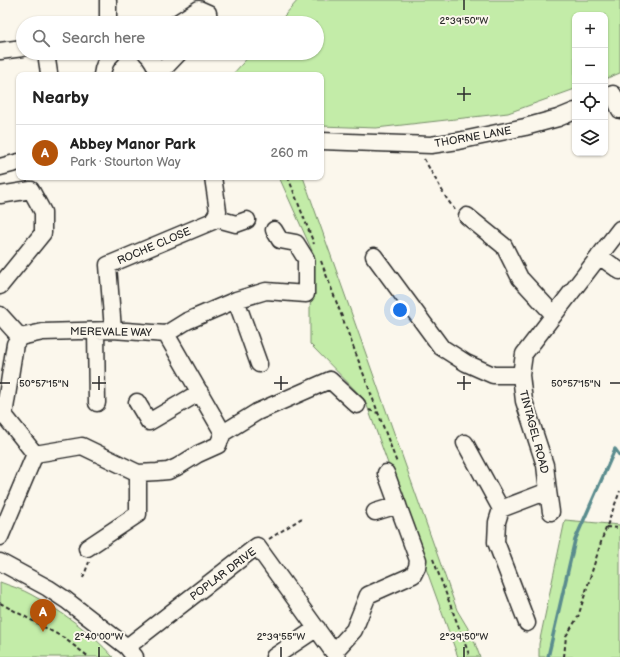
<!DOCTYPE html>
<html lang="en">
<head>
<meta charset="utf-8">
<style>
	:root { --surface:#fff; --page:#f6f6f6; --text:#222; --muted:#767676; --line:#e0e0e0; --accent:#b45309 }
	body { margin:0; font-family:"Balsamiq Sans",sans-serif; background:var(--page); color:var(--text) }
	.controls { position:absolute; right:12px; top:12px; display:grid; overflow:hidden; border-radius:8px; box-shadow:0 1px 3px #0004 }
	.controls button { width:36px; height:36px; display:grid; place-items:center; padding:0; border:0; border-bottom:1px solid var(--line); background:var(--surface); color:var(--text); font:20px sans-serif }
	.you { position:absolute; left:400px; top:310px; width:14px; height:14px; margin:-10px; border:3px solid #fff; border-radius:50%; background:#1a73e8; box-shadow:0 0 0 6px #1a73e833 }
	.badge { display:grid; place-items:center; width:26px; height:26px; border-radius:50%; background:var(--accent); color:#fff; font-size:13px; font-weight:700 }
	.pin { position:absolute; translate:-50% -33px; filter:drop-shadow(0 1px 2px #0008) }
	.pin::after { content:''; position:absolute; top:21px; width:14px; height:12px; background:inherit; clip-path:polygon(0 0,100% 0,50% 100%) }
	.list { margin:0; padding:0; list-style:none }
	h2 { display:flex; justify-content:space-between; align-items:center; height:52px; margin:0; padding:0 16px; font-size:17px }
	h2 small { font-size:13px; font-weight:400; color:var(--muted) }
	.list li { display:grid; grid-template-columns:26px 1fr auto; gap:12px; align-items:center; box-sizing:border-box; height:56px; padding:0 16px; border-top:1px solid var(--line) }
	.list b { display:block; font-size:15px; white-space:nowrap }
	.list p { margin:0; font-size:13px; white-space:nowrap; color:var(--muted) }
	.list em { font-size:13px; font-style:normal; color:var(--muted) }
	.icon { flex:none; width:22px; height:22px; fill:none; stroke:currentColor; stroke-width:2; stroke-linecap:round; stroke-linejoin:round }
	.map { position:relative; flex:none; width:620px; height:657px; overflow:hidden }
	.search { position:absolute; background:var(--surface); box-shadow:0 1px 3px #0004; left:16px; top:16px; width:308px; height:44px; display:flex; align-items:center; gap:10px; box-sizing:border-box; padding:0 14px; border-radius:22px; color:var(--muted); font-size:15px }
	.panel { position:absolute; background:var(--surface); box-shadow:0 1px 3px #0004; left:16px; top:72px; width:308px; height:108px; border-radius:8px }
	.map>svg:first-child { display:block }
	.green { fill:#c3eca8; stroke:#778c6a }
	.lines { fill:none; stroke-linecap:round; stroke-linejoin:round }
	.stream { stroke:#5a8c8e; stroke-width:3.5 }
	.minor-casing { stroke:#2b2b2b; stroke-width:19 }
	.path { stroke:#2b2b2b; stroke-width:2; stroke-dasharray:4 3; stroke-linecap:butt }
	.minor { stroke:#fbf7ec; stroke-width:16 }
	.ticks { fill:none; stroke:#2b2b2b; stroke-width:1.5 }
	.labels { text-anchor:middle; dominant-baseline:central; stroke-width:4; stroke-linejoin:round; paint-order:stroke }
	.street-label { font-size:11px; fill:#2b2b2b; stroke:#fbf7ec }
	.ticks-label { font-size:10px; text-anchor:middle; fill:#2b2b2b; stroke:#fbf7ec; stroke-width:4; stroke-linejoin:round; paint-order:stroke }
</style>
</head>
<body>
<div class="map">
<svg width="620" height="657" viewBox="0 0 620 657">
	<rect width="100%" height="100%" fill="#fbf7ec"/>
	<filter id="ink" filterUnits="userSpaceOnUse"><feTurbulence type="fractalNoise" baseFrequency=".025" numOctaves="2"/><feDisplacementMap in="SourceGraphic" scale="8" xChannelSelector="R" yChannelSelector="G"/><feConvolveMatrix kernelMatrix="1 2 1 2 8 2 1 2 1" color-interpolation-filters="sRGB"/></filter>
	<g filter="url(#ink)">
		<path class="green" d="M298 0H620V73L605 79V15H575V89L508 113 376 128 321 126V75H232L252 53H317V23H278Z
			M279 177H303L457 610 472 635 480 657H458L365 400 310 344V308L314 255Z
			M565 520 620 525V657H539V644Z
			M0 582C10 586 22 589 32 595 61 611 91 632 113 657H0Z"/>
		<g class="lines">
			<path class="stream" d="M548 657 575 540 615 449 620 456"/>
			<g class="minor-casing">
				<path id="minor" d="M108 23V0
					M177 23 199 9 208 13 209 21 208 23
					M0 51 23 48
					M46 53 49 73
					M146 53C153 59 156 66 158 75
					M102 75C103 66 106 59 113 53
					M158 75 179 53
					M613 94 620 110
					M321 141 431 145 458 141 525 127 558 118 575 111
					M0 167 19 162
					M0 195 31 190 43 212V233L0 286
					M467 216 504 246 520 278 554 315
					M214 218 236 224 247 220
					M374 256 441 347 466 363 493 375H521
					M599 256 620 271
					M236 300 259 364
					M0 315 20 337
					M113 330 166 334 223 433 218 445 198 454 177 467 168 471 157 472 138 473 82 446 35 454 4 415 15 344 20 337 43 332Z
					M113 330 108 265 213 221 218 211 213 177
					M96 331 97 403
					M166 334 187 321 236 300 266 291 306 294V259L296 243 280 240 274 230
					M137 402 149 422 200 392
					M223 433 257 412 330 380 357 405
					M465 443 501 509
					M375 512 398 505
					M551 512 548 491 545 465 524 401 521 375 524 354 620 229
					M0 537 35 454
					M87 548 138 514V473
					M0 562 48 588 66 600 127 647 135 657
					M527 623 496 542 497 522 501 509 548 491
					M127 647 257 546 337 657
					M334 652 354 630 368 595 413 575 417 567 418 560 386 473
					M274 657 317 628"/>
			</g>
			<path class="path" d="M424 159 447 199 455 210
				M288 177 314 244
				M321 261 397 463
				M369 410 378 413
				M606 527 620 528
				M269 539 302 518
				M433 559 470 657
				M83 578 89 562
				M0 603 64 638 89 657
				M564 657 566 636 578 617 602 539 620 491"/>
			<use href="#minor" class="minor"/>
		</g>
	</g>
	<path class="ticks" d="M464 0V10M464 87V101M457 94H471M99 376V390M281 376V390M464 376V390M0 383H10M92 383H106M274 383H288M457 383H471M610 383H620M99 647V657M281 647V657M464 647V657"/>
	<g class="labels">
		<g class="street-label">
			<text transform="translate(473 137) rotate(-10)">THORNE LANE</text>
			<text transform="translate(154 246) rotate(-23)">ROCHE CLOSE</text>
			<text transform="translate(111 332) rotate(1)">MEREVALE WAY</text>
			<text transform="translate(534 432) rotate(75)">TINTAGEL ROAD</text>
			<text transform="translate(223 574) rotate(-37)">POPLAR DRIVE</text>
		</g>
	</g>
	<g class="ticks-label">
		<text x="464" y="24">2°39'50"W</text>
		<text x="44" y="387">50°57'15"N</text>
		<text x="576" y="387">50°57'15"N</text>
		<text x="99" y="640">2°40'00"W</text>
		<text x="281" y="640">2°39'55"W</text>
		<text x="464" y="640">2°39'50"W</text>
	</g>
</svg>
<div class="controls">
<button>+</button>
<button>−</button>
<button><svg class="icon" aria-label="locate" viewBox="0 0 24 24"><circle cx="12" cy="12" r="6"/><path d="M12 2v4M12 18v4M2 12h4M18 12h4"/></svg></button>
<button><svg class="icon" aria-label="layers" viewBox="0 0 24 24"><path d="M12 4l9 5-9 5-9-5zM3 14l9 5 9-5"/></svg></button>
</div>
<div class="you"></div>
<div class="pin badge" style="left:43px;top:632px">A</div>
<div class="search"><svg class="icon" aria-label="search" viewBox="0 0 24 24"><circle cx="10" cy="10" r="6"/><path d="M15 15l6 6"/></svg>Search here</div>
<section class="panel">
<h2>Nearby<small></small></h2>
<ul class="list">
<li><span class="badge">A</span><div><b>Abbey Manor Park</b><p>Park · Stourton Way</p></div><em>260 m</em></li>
</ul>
</section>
</div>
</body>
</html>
